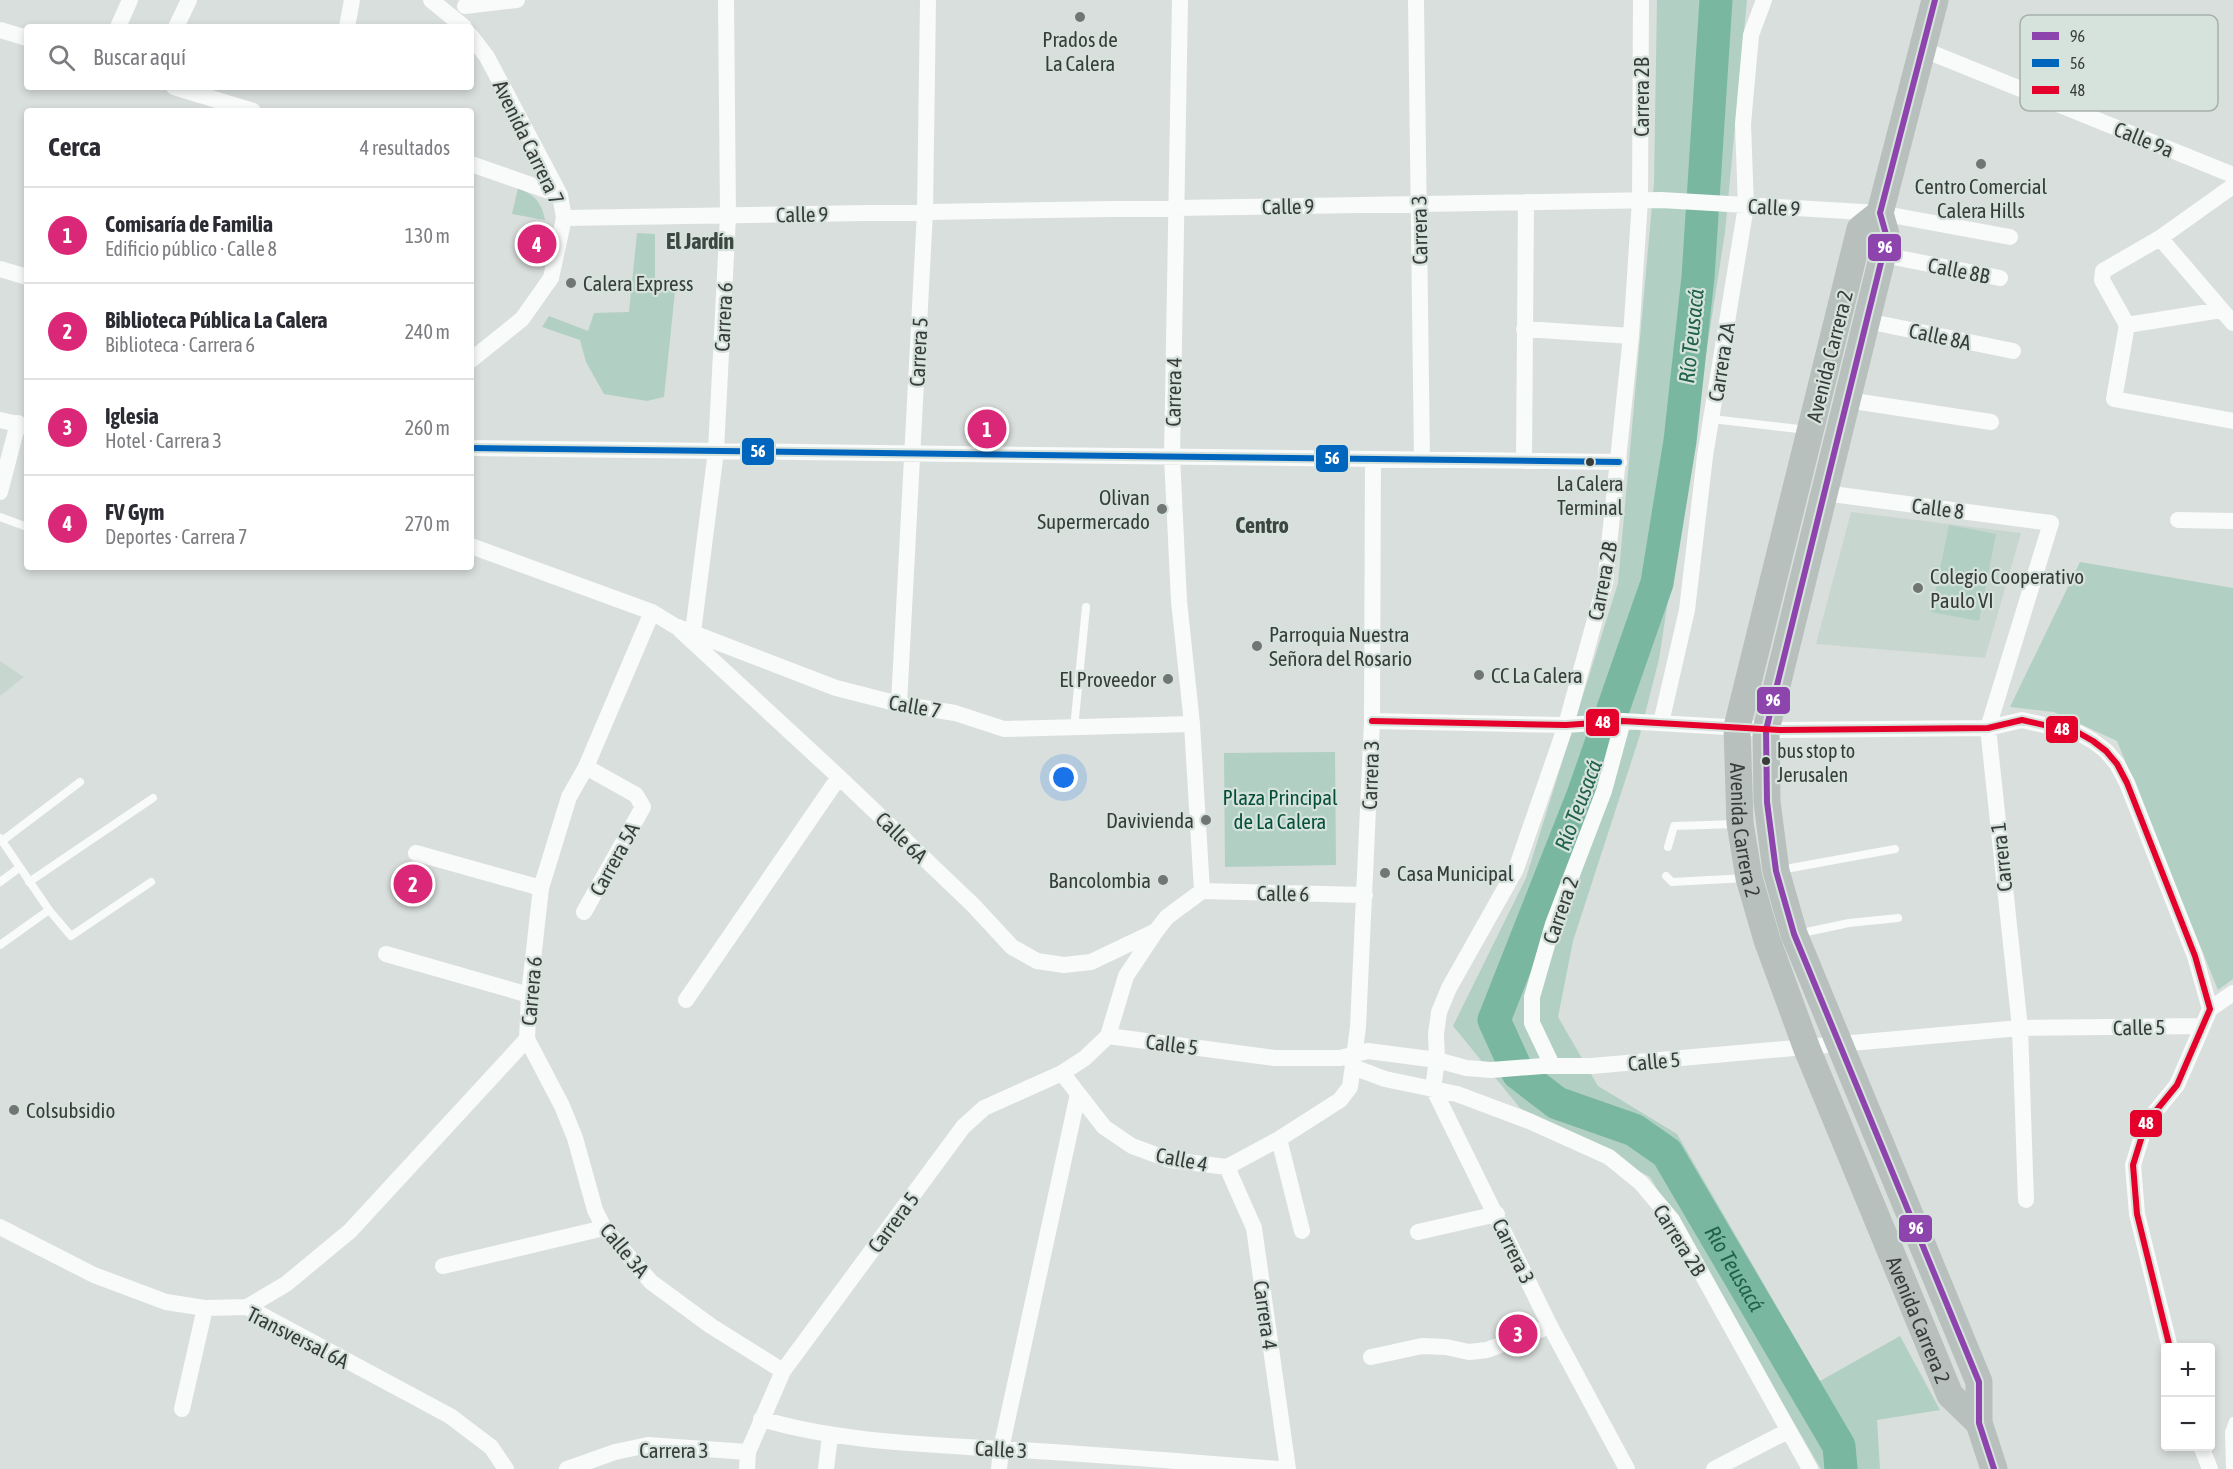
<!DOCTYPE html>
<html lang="es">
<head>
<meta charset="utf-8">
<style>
	:root { --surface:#fff; --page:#f2f2f3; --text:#2b2b33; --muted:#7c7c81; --line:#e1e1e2; --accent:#db2777 }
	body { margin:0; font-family:"Asap Condensed",sans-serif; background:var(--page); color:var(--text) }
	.controls { position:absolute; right:18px; bottom:18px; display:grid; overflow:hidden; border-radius:6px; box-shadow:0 3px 9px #0003 }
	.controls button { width:54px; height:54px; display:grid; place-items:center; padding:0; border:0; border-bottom:2px solid var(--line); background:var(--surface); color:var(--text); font:30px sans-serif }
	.you { position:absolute; left:1064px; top:778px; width:21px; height:21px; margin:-15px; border:4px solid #fff; border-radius:50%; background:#1a73e8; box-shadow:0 0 0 9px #1a73e833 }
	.badge { display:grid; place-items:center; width:39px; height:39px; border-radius:50%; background:var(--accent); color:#fff; font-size:20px; font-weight:700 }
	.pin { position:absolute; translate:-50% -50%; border:3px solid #fff; box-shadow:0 2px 6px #0006 }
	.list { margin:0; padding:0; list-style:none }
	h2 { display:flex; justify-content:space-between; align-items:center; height:78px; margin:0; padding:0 24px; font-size:26px }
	h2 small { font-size:20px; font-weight:400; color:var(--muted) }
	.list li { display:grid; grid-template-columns:39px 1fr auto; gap:18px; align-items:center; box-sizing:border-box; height:96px; padding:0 24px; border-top:2px solid var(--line) }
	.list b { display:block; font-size:22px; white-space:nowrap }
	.list p { margin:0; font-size:20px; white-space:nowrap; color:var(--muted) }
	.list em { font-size:20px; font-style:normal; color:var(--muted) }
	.icon { flex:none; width:33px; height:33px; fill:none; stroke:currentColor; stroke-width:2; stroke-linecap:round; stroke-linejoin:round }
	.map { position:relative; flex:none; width:2233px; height:1469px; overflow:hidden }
	.search { position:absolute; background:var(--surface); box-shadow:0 3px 9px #0003; left:24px; top:24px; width:450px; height:66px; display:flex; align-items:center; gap:15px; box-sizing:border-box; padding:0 21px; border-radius:6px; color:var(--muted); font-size:22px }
	.panel { position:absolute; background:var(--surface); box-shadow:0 3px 9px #0003; left:24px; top:108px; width:450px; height:462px; border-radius:6px }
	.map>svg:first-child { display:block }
	.built { fill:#c8d6d0 }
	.green { fill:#b1d0c3 }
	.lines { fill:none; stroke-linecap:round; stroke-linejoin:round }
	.river { stroke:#7ab7a1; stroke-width:33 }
	.service { stroke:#f9fafa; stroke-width:8 }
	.minor { stroke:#f9fafa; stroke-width:16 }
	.primary { stroke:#b7c0bc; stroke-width:27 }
	.bus-1-casing { stroke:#d6e2dc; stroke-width:10 }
	.bus-2-casing { stroke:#d6e2dc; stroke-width:10 }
	.bus-3-casing { stroke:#d6e2dc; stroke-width:10 }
	.bus-1 { stroke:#8e44ad; stroke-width:6 }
	.bus-2 { stroke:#0065bd; stroke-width:6 }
	.bus-3 { stroke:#e4002b; stroke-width:6 }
	.poi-dot { fill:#707673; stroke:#d6e2dc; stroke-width:2 }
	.bus-dot { fill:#383d3b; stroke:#d6e2dc; stroke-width:2 }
	.labels { text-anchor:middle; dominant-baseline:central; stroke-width:4.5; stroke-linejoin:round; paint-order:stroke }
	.bus-label { font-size:20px; fill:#383d3b; stroke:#d6e2dc }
	.poi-label { font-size:21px; fill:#383d3b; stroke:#d6e2dc; text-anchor:start }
	.street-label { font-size:21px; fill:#383d3b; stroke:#d6e2dc }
	.park-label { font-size:21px; fill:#054f3b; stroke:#d6e2dc }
	.neighbourhood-label { font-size:22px; font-weight:bold; fill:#3c4642; stroke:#d6e2dc }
	.water-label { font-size:22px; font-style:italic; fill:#20624c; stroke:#d6e2dc }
	.key { fill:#d6e2dc; stroke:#a7b0ac; stroke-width:1.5 }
	.key-label { font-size:16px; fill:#383d3b }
	.line-badge { stroke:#d6e2dc; stroke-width:2 }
	.badge-label { font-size:16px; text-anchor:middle; font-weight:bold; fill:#fff }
</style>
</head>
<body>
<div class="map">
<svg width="2233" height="1469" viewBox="0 0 2233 1469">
	<rect width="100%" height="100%" fill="#d9dfdc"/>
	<path class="built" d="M1851 512 2021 533 1985 658 1816 644Z
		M0 661 24 677 0 696Z"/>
	<path class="green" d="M1657 0H1747L1725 232 1659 659 1639 738 1573 941 1558 1017 1598 1086 1677 1134 1820 1381 1900 1336 1940 1410 1877 1420 1880 1469H1821L1650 1177 1520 1108 1453 1026 1526 878 1618 583 1654 183Z
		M518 188C535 195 542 203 545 220L512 214Z
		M637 233 655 234V283L676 282 664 397 647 401 604 394 586 362 580 340 542 327 549 316 588 331 594 313 629 312Z
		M1949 525 1996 534 1979 621 1931 612Z
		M2080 562 2233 588V979L2218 990 2117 741 2054 712 2010 707Z
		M1335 752 1336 865 1225 867 1224 753Z"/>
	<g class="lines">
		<path class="river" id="s1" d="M1716 0 1698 277 1680 441 1657 583 1583 795 1494 1020 1518 1073 1557 1103 1634 1130 1667 1153 1839 1446 1841 1469"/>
		<path class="service" d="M1712 419 1807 430
			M0 517 27 527
			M1074 728 1086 607
			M0 838 49 910 71 936 151 882
			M2 841 80 782
			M1668 847 1674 826 1737 824
			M1780 870 1895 849
			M1666 876 1672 882 1746 878
			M0 882 19 868
			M29 882 153 798
			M1797 934 1849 923 1898 918
			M0 945 49 910
			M2230 1469 2229 1432 2233 1421"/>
		<path class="minor" d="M431 0 464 27
			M1180 0 1172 457 1179 601 1192 724 1202 891
			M1416 0 1422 459
			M465 6 517 0
			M118 27 130 0
			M176 27 189 0
			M347 27 352 0
			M0 30 27 38
			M471 36 487 57 560 195 564 218 551 278 522 319 471 360
			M1922 49 2233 175
			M174 87 253 111
			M471 164 560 195
			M2233 186 2160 238 2103 271 2102 280 2127 325 2114 399 2233 421
			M564 218 1661 200 1880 213 2010 237
			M2160 238 2233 323
			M1883 255 2000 278
			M0 269 27 277
			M1867 321 2013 351
			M2127 325 2221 310
			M1524 329 1631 336
			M1847 400 1991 422
			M0 420 27 426
			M471 448 1619 462
			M1524 461 1526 202
			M0 492 18 423
			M1824 493 2051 523 1988 728 2020 1028 2026 1200
			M2178 520 2233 521
			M471 546 652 612 675 626 836 688 899 704 955 713 1004 729 1192 724
			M680 630 839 777 973 905 1012 947 1037 961 1064 965 1091 962 1156 931
			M693 632 716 451 728 216 726 0
			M899 704 925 212 928 0
			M1372 721 1566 725 1623 721 1780 730 1988 728 2022 720 2079 733 2093 741 2106 751 2117 764 2127 783 2195 956 2210 1009 2177 1085 2146 1123 2133 1165 2137 1214 2170 1348
			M1661 723 1687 610 1705 456 1746 206 1743 124 1751 35 1764 0
			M416 853 541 888
			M1202 891 1365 895
			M584 912 643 807 636 795 586 767
			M386 954 529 995
			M686 1000 839 777
			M2210 1009 2233 993
			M1108 1036 1275 1058H1340L1368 1051 1437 1060 1466 1068 1491 1070 1543 1066H1592L2020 1028 2203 1026
			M1108 1036 1126 976 1156 931 1167 917 1202 891
			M527 1039 562 1106 575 1138 595 1210 604 1228 651 1282 711 1326 783 1371
			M1552 1065 1532 1023V997L1553 924 1604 791 1623 721
			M1353 1067 1385 1079 1457 1094 1529 1121 1609 1157 1641 1183 1672 1220 1810 1469
			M1062 1073 1104 1127 1132 1146 1170 1160 1227 1167 1279 1139 1340 1100 1350 1087 1358 1027 1372 721 1373 459
			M1279 1139 1302 1231
			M1227 1167 1254 1228 1288 1469
			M0 1227 94 1275 166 1302 205 1308 247 1307 450 1416 491 1447 506 1469
			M1418 1232 1497 1214
			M443 1266 604 1228
			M247 1307 286 1284 350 1231 527 1039 529 995 541 888 569 797 586 767 652 612
			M1371 1357 1422 1346 1446 1347 1469 1352 1487 1350 1550 1326
			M182 1409 205 1308
			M761 1419C839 1442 920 1444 1001 1449 1094 1454 1186 1462 1279 1469
			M2201 1446 2210 1469
			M567 1469 615 1452 648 1445 748 1452
			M747 1469 748 1452 783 1371 963 1127 984 1108 1062 1073 1085 1058 1108 1036
			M826 1469 830 1436
			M999 1469 1001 1449 1078 1094
			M1627 1469 1550 1326 1433 1088 1437 1060 1436 1034 1439 1012 1449 988 1516 869 1566 725 1605 583 1631 336 1640 200 1641 0
			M1714 1469 1788 1431"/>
		<g class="primary">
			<path d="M1935 0 1880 213 1887 238 1766 730 1767 802 1776 871 1794 934 1979 1382V1423L1994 1469"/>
			<path id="s2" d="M1880 213 1860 229 1737 727 1740 823 1749 878 1767 940 1807 1049 1950 1395 1979 1423"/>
		</g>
		<g class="bus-1-casing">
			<path id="bus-1" d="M1935 0 1880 213 1887 238 1766 730 1767 802 1776 871 1794 934 1979 1382V1423L1994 1469"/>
		</g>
		<g class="bus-2-casing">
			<path id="bus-2" d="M471 448 1619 462"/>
		</g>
		<g class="bus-3-casing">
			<path id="bus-3" d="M1372 721 1566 725 1623 721 1780 730 1988 728 2022 720 2079 733 2093 741 2106 751 2117 764 2127 783 2195 956 2210 1009 2177 1085 2146 1123 2133 1165 2137 1214 2170 1348"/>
		</g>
		<use href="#bus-1" class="bus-1"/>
		<use href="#bus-2" class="bus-2"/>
		<use href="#bus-3" class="bus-3"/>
	</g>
	<g class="poi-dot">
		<circle cx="1080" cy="17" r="6"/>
		<circle cx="1981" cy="164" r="6"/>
		<circle cx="571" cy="283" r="6"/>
		<circle cx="1162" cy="509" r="6"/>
		<circle cx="1918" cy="588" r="6"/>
		<circle cx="1257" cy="646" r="6"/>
		<circle cx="1479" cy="675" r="6"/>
		<circle cx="1168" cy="679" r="6"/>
		<circle cx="1206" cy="820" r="6"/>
		<circle cx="1385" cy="873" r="6"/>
		<circle cx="1163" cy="880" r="6"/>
		<circle cx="14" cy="1110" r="6"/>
	</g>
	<g class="bus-dot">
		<circle cx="1590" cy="462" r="5"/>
		<circle cx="1766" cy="761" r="5"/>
	</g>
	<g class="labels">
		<g class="bus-label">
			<text x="1590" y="483">La Calera<tspan x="1590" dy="24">Terminal</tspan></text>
			<text x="1777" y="750" text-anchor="start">bus stop to<tspan x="1777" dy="24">Jerusalen</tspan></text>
		</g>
		<g class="poi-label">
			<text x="1080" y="39" text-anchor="middle">Prados de<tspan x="1080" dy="24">La Calera</tspan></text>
			<text x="1981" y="186" text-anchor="middle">Centro Comercial<tspan x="1981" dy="24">Calera Hills</tspan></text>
			<text x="583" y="283">Calera Express</text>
			<text x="1150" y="497" text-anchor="end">Olivan<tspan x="1150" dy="24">Supermercado</tspan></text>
			<text x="1930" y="576">Colegio Cooperativo<tspan x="1930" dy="24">Paulo VI</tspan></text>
			<text x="1269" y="634">Parroquia Nuestra<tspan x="1269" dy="24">Señora del Rosario</tspan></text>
			<text x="1491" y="675">CC La Calera</text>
			<text x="1156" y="679" text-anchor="end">El Proveedor</text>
			<text x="1194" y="820" text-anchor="end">Davivienda</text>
			<text x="1397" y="873">Casa Municipal</text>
			<text x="1151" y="880" text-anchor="end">Bancolombia</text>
			<text x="26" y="1110">Colsubsidio</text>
		</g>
		<g class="street-label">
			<text transform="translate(1641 97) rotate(-90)">Carrera 2B</text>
			<text transform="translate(2144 139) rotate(22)">Calle 9a</text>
			<text transform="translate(529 142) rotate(64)">Avenida Carrera 7</text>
			<text transform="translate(1288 206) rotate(-1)">Calle 9</text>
			<text transform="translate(1774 207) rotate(3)">Calle 9</text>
			<text transform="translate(802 214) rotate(-1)">Calle 9</text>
			<text transform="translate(1419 230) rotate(-91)">Carrera 3</text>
			<text transform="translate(1959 270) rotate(11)">Calle 8B</text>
			<text transform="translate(723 317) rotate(-87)">Carrera 6</text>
			<text transform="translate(1940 336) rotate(12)">Calle 8A</text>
			<text transform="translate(918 352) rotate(-87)">Carrera 5</text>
			<text transform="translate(1829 356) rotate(-76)">Avenida Carrera 2</text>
			<text transform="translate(1721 362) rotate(-81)">Carrera 2A</text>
			<text transform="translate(1173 392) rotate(-89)">Carrera 4</text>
			<text transform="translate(1938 508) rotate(7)">Calle 8</text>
			<text transform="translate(1602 581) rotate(-79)">Carrera 2B</text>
			<text transform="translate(915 706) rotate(10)">Calle 7</text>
			<text transform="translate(1370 775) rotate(-88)">Carrera 3</text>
			<text stroke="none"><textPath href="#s2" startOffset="642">Avenida Carrera 2</textPath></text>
			<text transform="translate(902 837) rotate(44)">Calle 6A</text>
			<text transform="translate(2001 857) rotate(-96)">Carrera 1</text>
			<text transform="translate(614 859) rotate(-61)">Carrera 5A</text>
			<text transform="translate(1283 893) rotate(1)">Calle 6</text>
			<text transform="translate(1560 910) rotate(-71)">Carrera 2</text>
			<text transform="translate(531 991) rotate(-85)">Carrera 6</text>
			<text transform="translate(2139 1027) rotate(-1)">Calle 5</text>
			<text transform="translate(1172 1044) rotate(7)">Calle 5</text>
			<text transform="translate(1654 1061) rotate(-5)">Calle 5</text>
			<text transform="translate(1182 1159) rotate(11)">Calle 4</text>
			<text transform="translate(893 1222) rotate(-53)">Carrera 5</text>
			<text transform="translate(1680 1240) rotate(58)">Carrera 2B</text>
			<text transform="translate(625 1250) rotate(50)">Calle 3A</text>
			<text transform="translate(1514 1251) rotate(64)">Carrera 3</text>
			<text transform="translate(1266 1315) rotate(82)">Carrera 4</text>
			<text stroke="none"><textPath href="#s2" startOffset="1164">Avenida Carrera 2</textPath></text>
			<text transform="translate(298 1337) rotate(27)">Transversal 6A</text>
			<text transform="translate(1001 1449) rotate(3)">Calle 3</text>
			<text x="674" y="1450">Carrera 3</text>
		</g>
		<g class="park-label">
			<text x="1280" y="797">Plaza Principal<tspan x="1280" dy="24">de La Calera</tspan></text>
		</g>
		<g class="neighbourhood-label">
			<text x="700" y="241">El Jardín</text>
			<text x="1262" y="525">Centro</text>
		</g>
		<g class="water-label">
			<text transform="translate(1691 336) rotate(-84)">Río Teusacá</text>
			<text transform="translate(1578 805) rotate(-69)">Río Teusacá</text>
			<text stroke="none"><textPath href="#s1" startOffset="1416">Río Teusacá</textPath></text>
		</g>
	</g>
	<rect x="2020" y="15" width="198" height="96" rx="9" class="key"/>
	<rect x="2032" y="32" width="27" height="8" fill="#8e44ad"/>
	<rect x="2032" y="59" width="27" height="8" fill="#0065bd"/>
	<rect x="2032" y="86" width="27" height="8" fill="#e4002b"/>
	<g class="key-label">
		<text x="2070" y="42">96</text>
		<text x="2070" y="69">56</text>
		<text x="2070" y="96">48</text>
	</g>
	<g class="line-badge">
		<rect x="1867" y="233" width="35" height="29" rx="6" fill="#8e44ad"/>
		<rect x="741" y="437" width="34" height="29" rx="6" fill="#0065bd"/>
		<rect x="1315" y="444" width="34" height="29" rx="6" fill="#0065bd"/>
		<rect x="1756" y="686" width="35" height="29" rx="6" fill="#8e44ad"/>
		<rect x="1585" y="708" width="35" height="29" rx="6" fill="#e4002b"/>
		<rect x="2045" y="715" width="34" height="29" rx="6" fill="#e4002b"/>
		<rect x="2129" y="1109" width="34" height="29" rx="6" fill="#e4002b"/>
		<rect x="1898" y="1214" width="35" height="29" rx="6" fill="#8e44ad"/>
	</g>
	<g class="badge-label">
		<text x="1885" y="253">96</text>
		<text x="758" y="457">56</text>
		<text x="1332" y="464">56</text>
		<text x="1773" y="706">96</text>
		<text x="1603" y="728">48</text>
		<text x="2062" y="735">48</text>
		<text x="2146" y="1129">48</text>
		<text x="1916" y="1234">96</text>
	</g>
</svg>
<div class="controls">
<button>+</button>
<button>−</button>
</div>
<div class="you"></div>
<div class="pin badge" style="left:987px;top:429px">1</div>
<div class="pin badge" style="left:413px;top:884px">2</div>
<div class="pin badge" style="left:1518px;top:1334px">3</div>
<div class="pin badge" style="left:537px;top:244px">4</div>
<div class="search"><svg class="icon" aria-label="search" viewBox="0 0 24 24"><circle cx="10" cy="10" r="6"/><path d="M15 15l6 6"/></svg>Buscar aquí</div>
<section class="panel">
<h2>Cerca<small>4 resultados</small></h2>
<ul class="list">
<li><span class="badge">1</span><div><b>Comisaría de Familia</b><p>Edificio público · Calle 8</p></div><em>130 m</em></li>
<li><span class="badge">2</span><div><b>Biblioteca Pública La Calera</b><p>Biblioteca · Carrera 6</p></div><em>240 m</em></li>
<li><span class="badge">3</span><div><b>Iglesia</b><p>Hotel · Carrera 3</p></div><em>260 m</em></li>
<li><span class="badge">4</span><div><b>FV Gym</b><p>Deportes · Carrera 7</p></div><em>270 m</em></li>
</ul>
</section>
</div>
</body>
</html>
